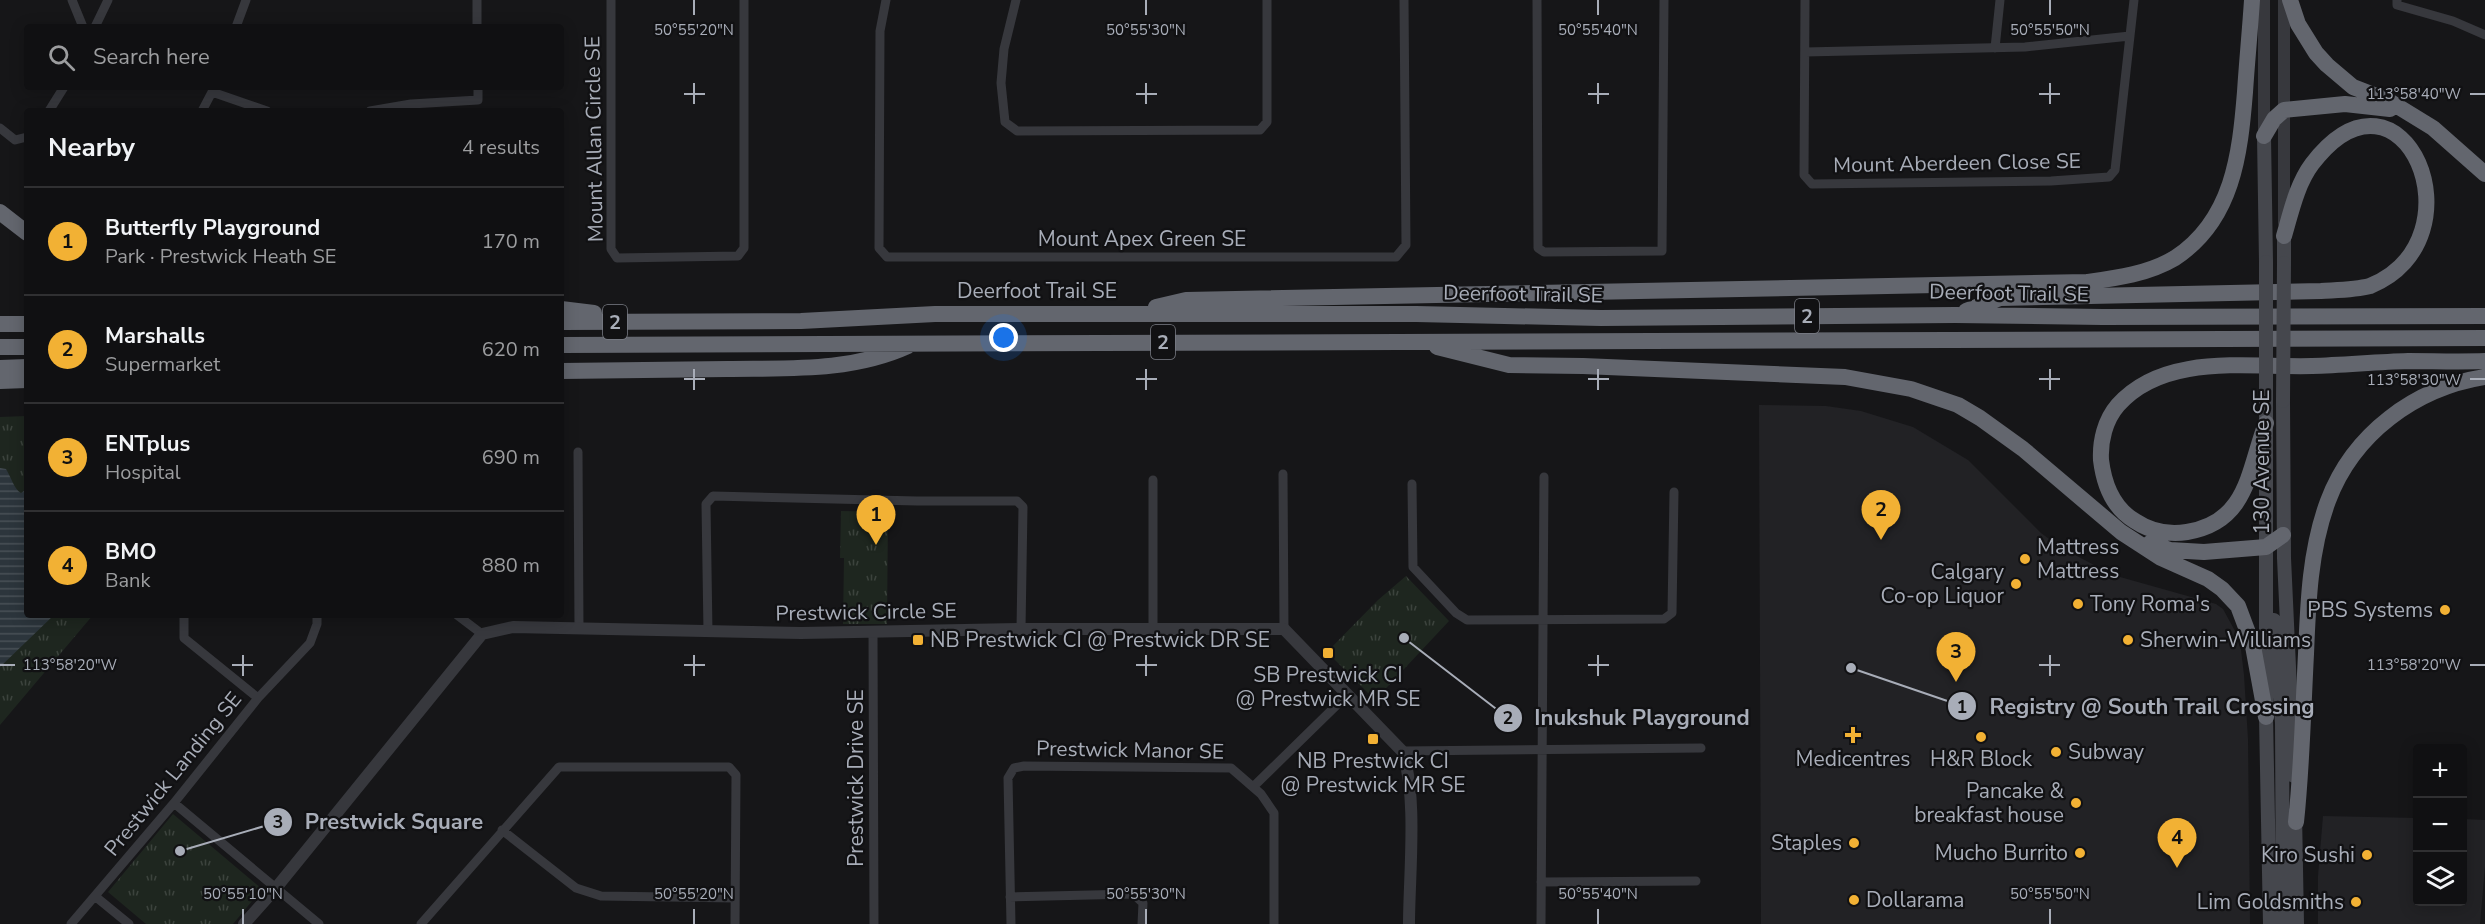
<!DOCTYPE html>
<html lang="en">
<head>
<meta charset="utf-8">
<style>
	:root { --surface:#101012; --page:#1e1e20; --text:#f1f3f6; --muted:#9c9d9f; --line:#303032; --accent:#f2b134 }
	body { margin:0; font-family:"Nunito Sans",sans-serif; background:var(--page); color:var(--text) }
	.controls { position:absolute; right:18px; bottom:18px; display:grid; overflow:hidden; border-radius:6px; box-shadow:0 3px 15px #0003 }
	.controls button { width:54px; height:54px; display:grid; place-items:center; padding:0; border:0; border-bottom:2px solid var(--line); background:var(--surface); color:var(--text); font:30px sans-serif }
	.you { position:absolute; left:1004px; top:338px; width:21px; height:21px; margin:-15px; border:4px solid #fff; border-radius:50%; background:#1a73e8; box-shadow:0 0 0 9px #1a73e833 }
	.badge { display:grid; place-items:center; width:39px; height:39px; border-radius:50%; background:var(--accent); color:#111; font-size:20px; font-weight:700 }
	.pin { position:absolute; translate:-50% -50px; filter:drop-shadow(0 2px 3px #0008) }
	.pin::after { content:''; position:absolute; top:32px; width:21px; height:18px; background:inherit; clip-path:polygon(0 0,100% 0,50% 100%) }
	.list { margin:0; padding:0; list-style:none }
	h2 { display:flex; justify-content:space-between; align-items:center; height:78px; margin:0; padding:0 24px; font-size:26px }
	h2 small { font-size:20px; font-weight:400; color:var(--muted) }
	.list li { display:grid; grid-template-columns:39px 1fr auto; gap:18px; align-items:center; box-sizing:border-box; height:108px; padding:0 24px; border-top:2px solid var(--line) }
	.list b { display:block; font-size:22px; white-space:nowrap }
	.list p { margin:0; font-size:20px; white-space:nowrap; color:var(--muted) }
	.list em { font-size:20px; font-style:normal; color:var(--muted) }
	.icon { flex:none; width:33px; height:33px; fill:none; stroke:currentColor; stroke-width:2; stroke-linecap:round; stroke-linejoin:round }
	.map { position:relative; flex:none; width:2485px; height:924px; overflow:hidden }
	.search { position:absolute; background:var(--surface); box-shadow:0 3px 15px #0003; left:24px; top:24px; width:540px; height:66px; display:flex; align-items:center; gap:15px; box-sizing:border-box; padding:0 21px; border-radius:6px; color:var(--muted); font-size:22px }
	.panel { position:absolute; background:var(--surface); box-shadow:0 3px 15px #0003; left:24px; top:108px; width:540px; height:510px; border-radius:6px }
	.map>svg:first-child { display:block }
	.built { fill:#222225 }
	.grass { fill:url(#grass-tufts) }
	.water { fill:url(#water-rules) }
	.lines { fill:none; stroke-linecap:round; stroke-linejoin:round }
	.minor { stroke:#37383d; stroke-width:9 }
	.tertiary { stroke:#37383d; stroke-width:12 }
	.secondary { stroke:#45474d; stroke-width:14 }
	.motorway { stroke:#63666e; stroke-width:16 }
	.secondary-bridge { stroke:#45474d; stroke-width:14 }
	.ticks { fill:none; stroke:#a8adb8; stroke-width:2 }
	.poi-dot { fill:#f2b134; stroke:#111113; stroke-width:2 }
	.labels { text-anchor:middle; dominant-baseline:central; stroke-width:4.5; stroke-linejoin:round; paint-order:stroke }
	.shield { fill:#111113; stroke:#7b7e86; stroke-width:1.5 }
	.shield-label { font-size:20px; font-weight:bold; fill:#a8adb8 }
	.street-label { font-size:21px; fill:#a8adb8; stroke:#111113 }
	.poi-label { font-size:21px; fill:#a8adb8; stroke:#111113; text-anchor:end }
	.ticks-label { font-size:15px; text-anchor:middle; fill:#a8adb8; stroke:#111113; stroke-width:4.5; stroke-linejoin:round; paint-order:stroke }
	.leader { fill:none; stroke:#a8adb8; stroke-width:2 }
	.callout-dot { fill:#a8adb8; stroke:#111113; stroke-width:2 }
	.mark-label { font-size:18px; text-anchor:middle; font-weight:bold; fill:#111 }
	.callout-label { font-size:22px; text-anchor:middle; font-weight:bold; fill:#a8adb8; stroke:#111113; stroke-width:4.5; stroke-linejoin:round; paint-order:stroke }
</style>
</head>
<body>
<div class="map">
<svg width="2485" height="924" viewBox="0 0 2485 924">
	<defs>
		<pattern id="grass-tufts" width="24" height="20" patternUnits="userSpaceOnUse" patternTransform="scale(1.5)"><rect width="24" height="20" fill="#1e261f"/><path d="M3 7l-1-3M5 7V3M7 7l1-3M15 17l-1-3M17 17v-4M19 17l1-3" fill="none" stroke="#3c433d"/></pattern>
		<pattern id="water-rules" width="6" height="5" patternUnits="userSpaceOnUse" patternTransform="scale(1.5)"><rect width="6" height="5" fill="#2c353c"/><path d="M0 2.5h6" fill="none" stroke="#485056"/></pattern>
	</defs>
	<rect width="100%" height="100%" fill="#161618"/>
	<path class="built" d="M1759 405 1826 406 1861 411 1913 427 1968 460 2041 533 2060 547 2113 575 2216 604 2223 609 2235 631 2241 650 2244 675 2248 739 2250 924H1761Z
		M2323 816 2417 818 2418 902H2462L2463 819 2485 820V867L2480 924H2318V876Z"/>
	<path class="grass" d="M27 416V615H93L0 725V417Z
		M841 511 888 512 887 624H843L844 558H840Z
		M1406 576 1449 621 1375 700 1327 652 1378 600Z
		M173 814 262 889 233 924H146L108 892Z"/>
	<path class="water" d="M0 468 6 469C11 477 14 489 21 493L27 489V615H54L0 667Z"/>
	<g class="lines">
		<path class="minor" d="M72 0 83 27
			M477 0V27
			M611 0V249L617 258 738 256 744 248V0
			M886 0 880 31 879 248 887 257H1396L1406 245 1404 0
			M1016 0 1004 49 1001 83 1005 122 1017 131 1260 130 1267 122V0
			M1537 0 1538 248 1544 252 1662 251 1664 0
			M1805 0 1804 175 1812 184 2051 181 2109 177 2115 170 2134 0
			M2397 0V5L2453 21 2485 35
			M95 27 108 0
			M236 27 246 0
			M1995 48 2000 0
			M1805 52 2025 47 2130 36
			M214 87 212 92 267 111
			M49 111 64 87
			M202 111 212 92
			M370 111 411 104 478 100V87
			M0 128 15 140 27 137
			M578 452 579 628
			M1283 474 1284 629
			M1153 480V629
			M1412 484 1413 567 1456 613 1467 620 1664 619 1672 613 1674 492
			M184 615V638L258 698
			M457 615 482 634
			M708 632 706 504 713 496 917 501H1017L1023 507 1021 629
			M873 632 874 924
			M1402 751 1701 748
			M1253 787 1346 696
			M174 803 319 924
			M502 830 576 888 601 896 735 898
			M1541 882 1696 881
			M96 897 129 924
			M1010 897 1133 894 1143 903 1142 924
			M71 924 174 803 258 698 310 643 317 624V615
			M421 924 559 767H729L736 775 735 924
			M1011 924 1008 778 1014 768 1024 766 1231 768 1261 794 1274 813V924
			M1541 924 1544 477"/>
		<path class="tertiary" d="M2264 0V134
			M2284 223V0
			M244 924 276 888 482 634 513 627 801 633 1021 629H1284L1402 751C1418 794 1409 876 1409 924"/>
		<path class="secondary" d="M2264 136 2266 262
			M2284 236V263
			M2266 401V717L2270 924
			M2283 401 2284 558 2294 776
			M2274 620 2282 723 2283 924
			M2295 813 2297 924"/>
		<path class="motorway" d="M2290 0 2298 24 2316 53 2327 65 2353 87 2389 101 2433 128 2485 174
			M2264 136 2274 119 2284 110 2345 104 2390 109
			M0 212 27 233
			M1156 307 1186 300 2087 282C2117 278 2148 274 2175 258 2233 220 2240 154 2245 92 2247 61 2250 31 2252 0
			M561 309 594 313
			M1966 311 2000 298 2321 291C2337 290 2355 290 2370 286 2485 239 2403 45 2312 164 2297 184 2291 212 2284 236
			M561 322 801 321 935 314H1416L1601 318 1955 315 2103 317 2485 316
			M0 324H27
			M561 345 2485 338
			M0 347H27
			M1437 347 1509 365 1583 366 1845 377 1911 389 1958 405 1980 418 2023 449 2121 532 2161 558 2208 579 2222 589 2238 606 2253 646 2266 717
			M0 368 27 367
			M561 371C616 370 672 370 727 369 788 368 851 372 908 346
			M0 381 27 380
			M2266 423C2248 471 2248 522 2187 532 2169 535 2150 531 2135 521 2113 508 2104 485 2101 460 2100 441 2105 420 2118 405 2165 352 2250 368 2312 366 2344 365 2376 362 2408 361 2433 361 2459 362 2485 361
			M2150 543 2170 550 2204 552 2266 547 2283 535
			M2296 822C2302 766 2303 710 2306 654 2308 602 2310 549 2328 501 2353 434 2415 388 2485 377"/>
		<path class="secondary-bridge" d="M2266 401V262
			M2283 401 2284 263"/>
	</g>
	<path class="ticks" d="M694 0V15M1146 0V15M1598 0V15M2050 0V15M694 83V104M1146 83V104M1598 83V104M2050 83V104M684 94H705M1136 94H1157M1588 94H1609M2039 94H2060M2470 94H2485M694 369V390M1146 369V390M1598 369V390M2050 369V390M684 379H705M1136 379H1157M1588 379H1609M2039 379H2060M2470 379H2485M243 655V676M694 655V676M1146 655V676M1598 655V676M2050 655V676M0 665H15M232 665H253M684 665H705M1136 665H1157M1588 665H1609M2039 665H2060M2470 665H2485M243 909V924M694 909V924M1146 909V924M1598 909V924M2050 909V924"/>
	<g class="poi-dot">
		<circle cx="2025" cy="559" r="6"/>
		<circle cx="2016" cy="584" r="6"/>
		<circle cx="2078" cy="604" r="6"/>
		<circle cx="2445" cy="610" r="6"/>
		<rect x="912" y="634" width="12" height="12" rx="3"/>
		<circle cx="2128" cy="640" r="6"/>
		<rect x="1322" y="647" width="12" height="12" rx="3"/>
		<path d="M1850 726h6v6h6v6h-6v6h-6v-6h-6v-6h6z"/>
		<circle cx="1981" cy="737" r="6"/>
		<rect x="1367" y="733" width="12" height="12" rx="3"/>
		<circle cx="2056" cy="752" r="6"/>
		<circle cx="2076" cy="803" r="6"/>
		<circle cx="1854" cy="843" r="6"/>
		<circle cx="2080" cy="853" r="6"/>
		<circle cx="2367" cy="855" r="6"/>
		<circle cx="1854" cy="900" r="6"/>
		<circle cx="2356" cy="902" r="6"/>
	</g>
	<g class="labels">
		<g class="shield">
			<rect x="1795" y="299" width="24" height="34" rx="4.5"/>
			<rect x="603" y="305" width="24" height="34" rx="4.5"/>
			<rect x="1151" y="325" width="24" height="34" rx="4.5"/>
		</g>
		<g class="shield-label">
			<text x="1807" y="316">2</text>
			<text x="615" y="322">2</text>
			<text x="1163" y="342">2</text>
		</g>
		<g class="street-label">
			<text transform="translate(594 139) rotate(-91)">Mount Allan Circle SE</text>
			<text transform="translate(1957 163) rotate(-1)">Mount Aberdeen Close SE</text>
			<text x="1142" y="239">Mount Apex Green SE</text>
			<text x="1037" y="291">Deerfoot Trail SE</text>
			<text transform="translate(2009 293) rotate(1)">Deerfoot Trail SE</text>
			<text transform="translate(1523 294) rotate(1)">Deerfoot Trail SE</text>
			<text transform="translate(2262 462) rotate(-90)">130 Avenue SE</text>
			<text transform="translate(866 612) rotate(-1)">Prestwick Circle SE</text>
			<text transform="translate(1130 750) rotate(1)">Prestwick Manor SE</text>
			<text transform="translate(173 774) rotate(-51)">Prestwick Landing SE</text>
			<text transform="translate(856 778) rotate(-90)">Prestwick Drive SE</text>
		</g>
		<g class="poi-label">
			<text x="2037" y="547" text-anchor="start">Mattress<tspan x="2037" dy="24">Mattress</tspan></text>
			<text x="2004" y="572">Calgary<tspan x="2004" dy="24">Co-op Liquor</tspan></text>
			<text x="2090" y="604" text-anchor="start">Tony Roma's</text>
			<text x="2433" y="610">PBS Systems</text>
			<text x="930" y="640" text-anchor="start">NB Prestwick CI @ Prestwick DR SE</text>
			<text x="2140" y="640" text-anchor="start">Sherwin-Williams</text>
			<text x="1328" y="675" text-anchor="middle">SB Prestwick CI<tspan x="1328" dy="24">@ Prestwick MR SE</tspan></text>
			<text x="2068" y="752" text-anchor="start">Subway</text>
			<text x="1853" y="759" text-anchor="middle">Medicentres</text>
			<text x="1981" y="759" text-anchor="middle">H&amp;R Block</text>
			<text x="1373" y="761" text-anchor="middle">NB Prestwick CI<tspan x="1373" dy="24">@ Prestwick MR SE</tspan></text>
			<text x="2064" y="791">Pancake &amp;<tspan x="2064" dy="24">breakfast house</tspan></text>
			<text x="1842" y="843">Staples</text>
			<text x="2068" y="853">Mucho Burrito</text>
			<text x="2355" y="855">Kiro Sushi</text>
			<text x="1866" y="900" text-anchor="start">Dollarama</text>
			<text x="2344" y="902">Lim Goldsmiths</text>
		</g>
	</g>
	<g class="ticks-label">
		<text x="694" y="35">50°55'20"N</text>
		<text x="1146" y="35">50°55'30"N</text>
		<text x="1598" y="35">50°55'40"N</text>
		<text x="2050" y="35">50°55'50"N</text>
		<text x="2414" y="99">113°58'40"W</text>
		<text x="2414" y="385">113°58'30"W</text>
		<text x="2414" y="670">113°58'20"W</text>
		<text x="70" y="670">113°58'20"W</text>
		<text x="243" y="899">50°55'10"N</text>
		<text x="694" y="899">50°55'20"N</text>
		<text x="1146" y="899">50°55'30"N</text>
		<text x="1598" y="899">50°55'40"N</text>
		<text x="2050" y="899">50°55'50"N</text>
	</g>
	<path class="leader" d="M1851 668L1962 706M1404 638L1508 718M180 851L278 822"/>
	<g class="callout-dot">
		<circle cx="1851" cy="668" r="6"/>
		<circle cx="1404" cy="638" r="6"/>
		<circle cx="180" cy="851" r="6"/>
		<circle cx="1962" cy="706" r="15"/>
		<circle cx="1508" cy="718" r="15"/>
		<circle cx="278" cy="822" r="15"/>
	</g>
	<g class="mark-label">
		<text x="1962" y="713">1</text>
		<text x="1508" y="724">2</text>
		<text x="278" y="828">3</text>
	</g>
	<g class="callout-label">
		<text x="2152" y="714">Registry @ South Trail Crossing</text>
		<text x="1642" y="725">Inukshuk Playground</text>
		<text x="394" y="829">Prestwick Square</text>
	</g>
</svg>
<div class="controls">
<button>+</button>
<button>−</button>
<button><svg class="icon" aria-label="layers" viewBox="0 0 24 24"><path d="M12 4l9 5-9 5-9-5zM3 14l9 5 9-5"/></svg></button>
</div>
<div class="you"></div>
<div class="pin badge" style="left:876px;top:545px">1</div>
<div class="pin badge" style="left:1881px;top:540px">2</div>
<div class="pin badge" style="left:1956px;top:682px">3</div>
<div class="pin badge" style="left:2177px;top:868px">4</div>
<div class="search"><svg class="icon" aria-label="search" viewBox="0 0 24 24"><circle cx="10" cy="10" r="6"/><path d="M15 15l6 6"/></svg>Search here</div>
<section class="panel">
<h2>Nearby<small>4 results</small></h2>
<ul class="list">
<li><span class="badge">1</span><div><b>Butterfly Playground</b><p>Park · Prestwick Heath SE</p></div><em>170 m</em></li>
<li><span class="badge">2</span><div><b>Marshalls</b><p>Supermarket</p></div><em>620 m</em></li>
<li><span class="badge">3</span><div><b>ENTplus</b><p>Hospital</p></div><em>690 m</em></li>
<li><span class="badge">4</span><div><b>BMO</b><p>Bank</p></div><em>880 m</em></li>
</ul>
</section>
</div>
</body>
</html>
